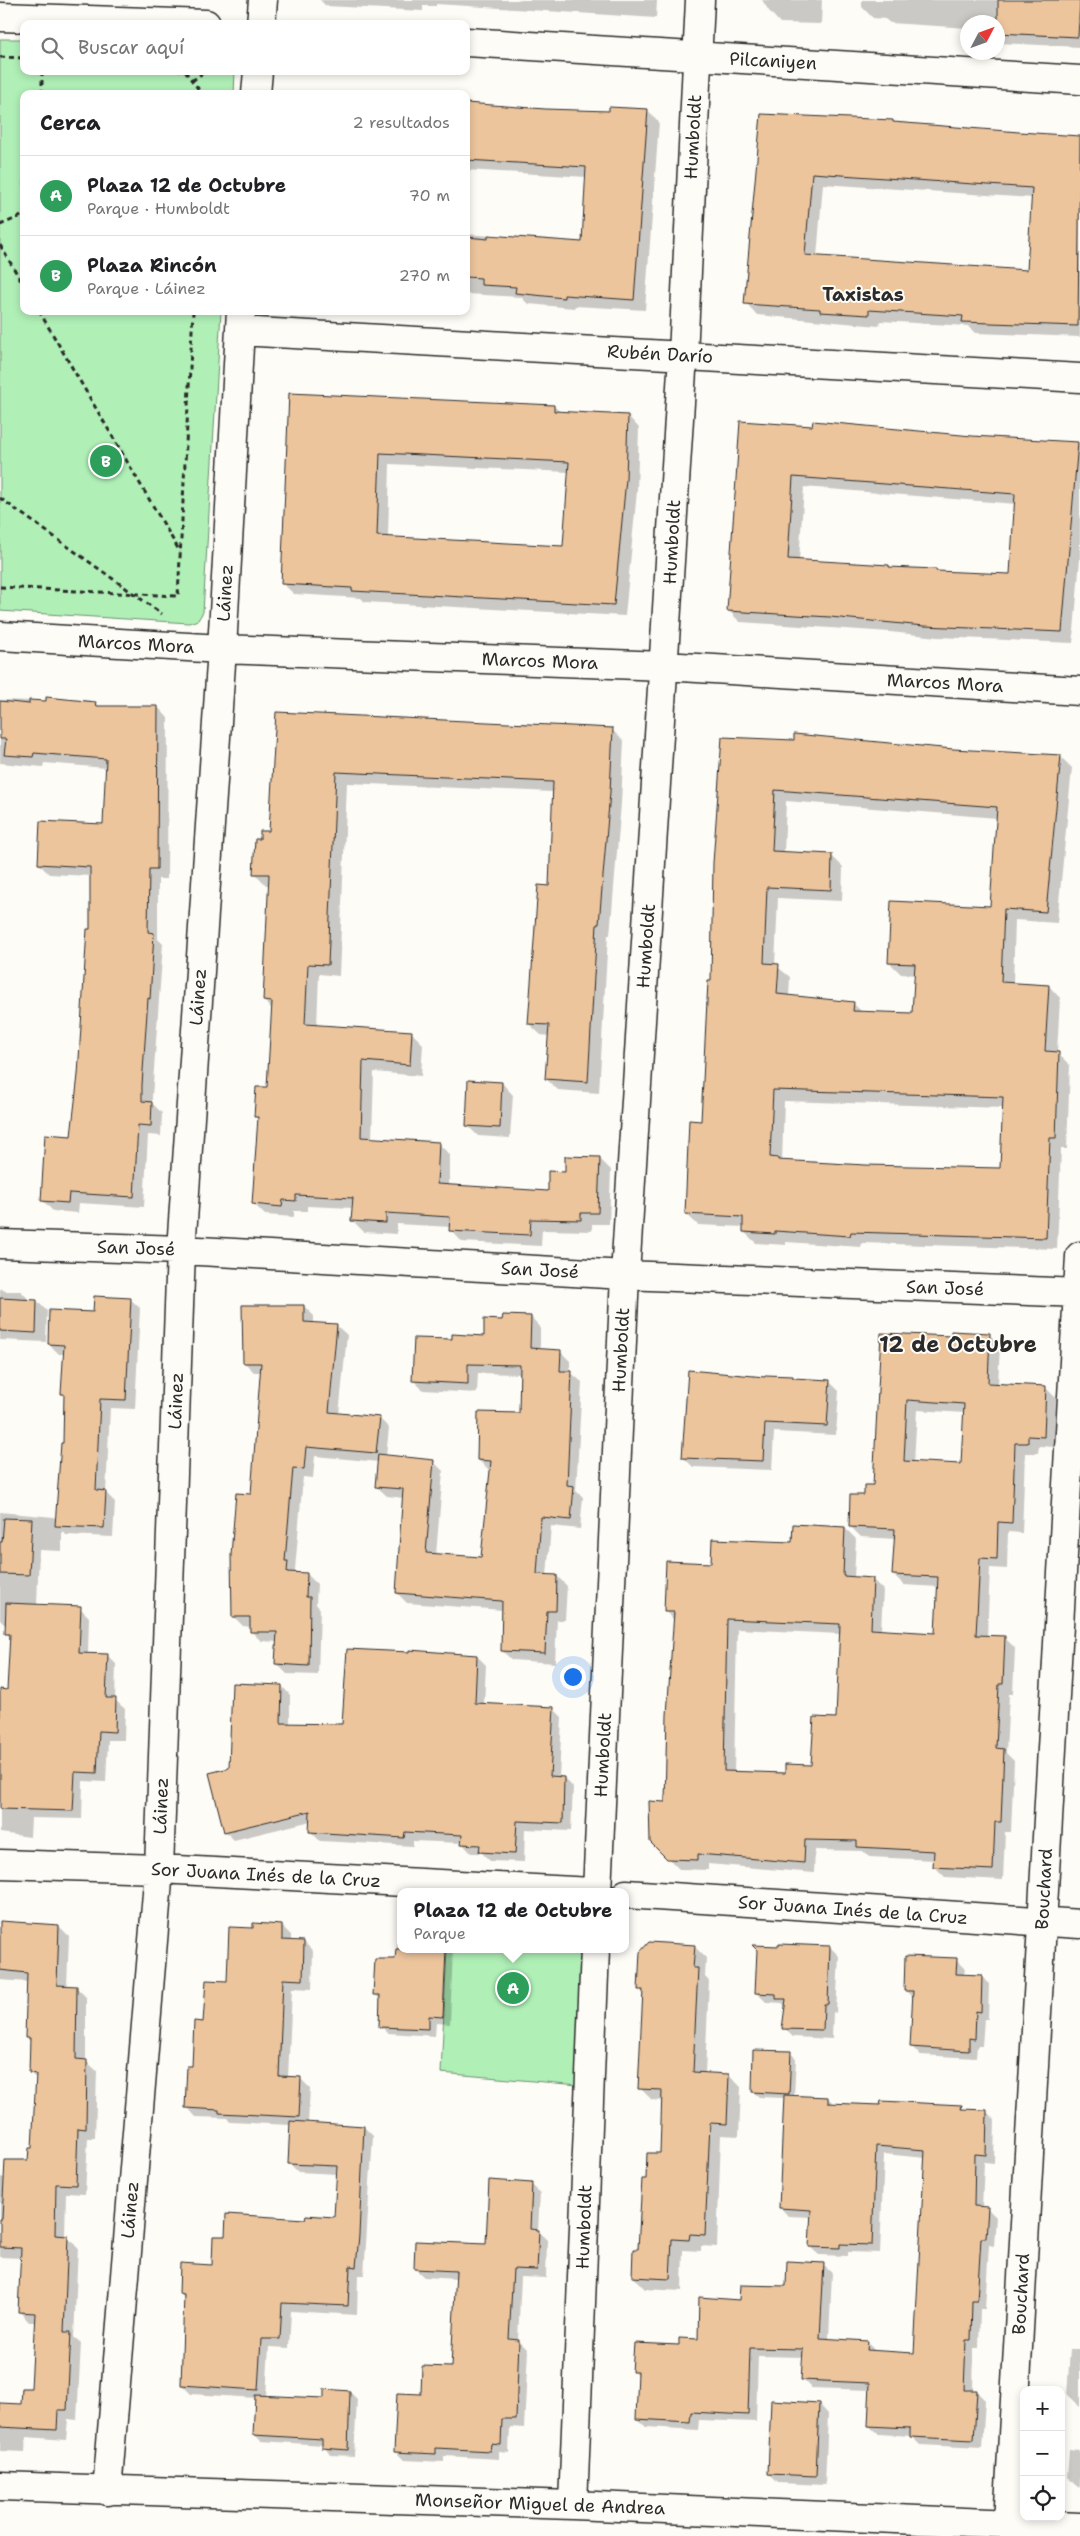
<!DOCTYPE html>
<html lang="es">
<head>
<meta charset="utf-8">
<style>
	:root { --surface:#fff; --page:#f6f6f6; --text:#202124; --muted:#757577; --line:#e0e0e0; --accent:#111827 }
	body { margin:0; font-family:"Shantell Sans",sans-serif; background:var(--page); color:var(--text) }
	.controls { position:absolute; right:15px; bottom:15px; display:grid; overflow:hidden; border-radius:10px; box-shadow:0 2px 8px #0003 }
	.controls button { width:45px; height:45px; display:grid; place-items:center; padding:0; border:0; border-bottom:1px solid var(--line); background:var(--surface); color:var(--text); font:25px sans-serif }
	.compass { position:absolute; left:960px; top:15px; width:45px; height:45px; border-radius:50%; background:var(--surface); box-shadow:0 2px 8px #0003; rotate:49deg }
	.you { position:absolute; left:572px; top:1676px; width:18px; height:18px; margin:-12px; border:4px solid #fff; border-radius:50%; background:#1a73e8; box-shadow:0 0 0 8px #1a73e833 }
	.badge { display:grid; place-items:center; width:32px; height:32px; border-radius:50%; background:var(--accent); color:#fff; font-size:16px; font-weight:700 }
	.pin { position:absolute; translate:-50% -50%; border:2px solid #fff; box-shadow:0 1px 5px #0006 }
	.popup { position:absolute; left:397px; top:1888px; width:232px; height:65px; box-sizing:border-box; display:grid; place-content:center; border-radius:10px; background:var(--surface); filter:drop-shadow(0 1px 4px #0005); font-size:16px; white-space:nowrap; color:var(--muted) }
	.popup b { font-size:19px; color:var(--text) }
	.popup::after { content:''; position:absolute; left:50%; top:100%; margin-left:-10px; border:10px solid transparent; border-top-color:var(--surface) }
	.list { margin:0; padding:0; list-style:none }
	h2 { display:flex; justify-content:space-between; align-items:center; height:65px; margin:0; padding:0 20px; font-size:21px }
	h2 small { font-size:16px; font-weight:400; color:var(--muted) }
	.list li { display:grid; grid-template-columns:32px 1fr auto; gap:15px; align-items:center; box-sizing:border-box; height:80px; padding:0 20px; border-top:1px solid var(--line) }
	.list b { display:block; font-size:19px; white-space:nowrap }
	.list p { margin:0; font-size:16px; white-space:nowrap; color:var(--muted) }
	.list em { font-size:16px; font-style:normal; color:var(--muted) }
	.icon { flex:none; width:28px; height:28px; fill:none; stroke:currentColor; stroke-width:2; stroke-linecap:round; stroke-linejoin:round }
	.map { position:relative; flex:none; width:1080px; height:2536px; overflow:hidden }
	.search { position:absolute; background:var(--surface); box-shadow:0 2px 8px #0003; left:20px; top:20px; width:450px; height:55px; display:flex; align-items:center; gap:12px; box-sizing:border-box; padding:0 18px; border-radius:10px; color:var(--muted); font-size:19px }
	.panel { position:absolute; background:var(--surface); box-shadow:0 2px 8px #0003; left:20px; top:90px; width:450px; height:225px; border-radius:10px }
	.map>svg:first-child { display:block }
	.green { fill:#b0f0b7; stroke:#6e8e71 }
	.shadow { fill:#0003; fill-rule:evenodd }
	.building { fill:#edc59d; stroke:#2b2b2b; fill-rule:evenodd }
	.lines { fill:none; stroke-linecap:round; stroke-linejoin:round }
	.minor-casing { stroke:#2b2b2b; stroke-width:31 }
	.path { stroke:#2b2b2b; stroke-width:3; stroke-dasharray:5 4; stroke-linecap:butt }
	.minor { stroke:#fdfcf7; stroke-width:28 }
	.labels { text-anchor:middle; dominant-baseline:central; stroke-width:4; stroke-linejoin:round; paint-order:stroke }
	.street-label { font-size:18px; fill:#2b2b2b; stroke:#fdfcf7 }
	.neighbourhood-label { font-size:19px; font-weight:bold; fill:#2b2b2b; stroke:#fdfcf7 }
	.district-label { font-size:22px; font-weight:bold; fill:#2b2b2b; stroke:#fdfcf7 }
</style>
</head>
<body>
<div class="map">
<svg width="1080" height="2536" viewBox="0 0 1080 2536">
	<rect width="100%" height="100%" fill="#fdfcf7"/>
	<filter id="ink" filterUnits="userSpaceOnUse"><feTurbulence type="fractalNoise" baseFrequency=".02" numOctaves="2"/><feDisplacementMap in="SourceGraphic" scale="10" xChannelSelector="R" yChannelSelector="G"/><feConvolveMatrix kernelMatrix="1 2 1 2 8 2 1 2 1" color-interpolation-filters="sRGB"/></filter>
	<g filter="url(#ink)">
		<path class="green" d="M0 39H24V71H235L234 94H24V311H221L203 612 198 620 189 623 0 611Z
			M447 1949H582L579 2085 441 2073Z"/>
		<path class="shadow" d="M320 0H657L656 18 436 4V6H423V11L326 6Z
			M762 0H822L821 24 780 23 769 11Z
			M862 0H1080V47L998 43V22H968V28L890 23 885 19 873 18 862 7Z
			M466 105 610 112 648 111 659 122 645 310 575 306 574 308 528 304 521 297 466 294V234L583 243 587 177 466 170Z
			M762 115 893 121 895 123 1019 134 1080 137V337L975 333 968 326 880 321 879 326 757 315 746 303ZM823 184 1033 198 1028 271 817 257Z
			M290 394 554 406 560 412 628 416 639 428 637 491 625 616 365 602 361 598 294 594 282 583ZM390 464 569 472 564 547 388 537Z
			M741 422 1078 443 1080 445V559L1073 643 937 637 890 632 740 622 729 611ZM804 487 1016 504 1011 575 938 572 936 570 891 568 889 566 799 561Z
			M0 700 95 703 100 707H158L168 718 167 879H158V939L163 944 152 1097V1103L162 1113 161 1136 148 1135 144 1207 79 1203 78 1213 53 1211 43 1201 72 1137 91 930V876L49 874 39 864 104 825 107 768 44 763 43 767 0 763Z
			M277 713 612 730 624 741 621 804 610 935H608L599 1093 558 1090 546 1079 549 1036 541 1035 529 1024 550 887 553 792 347 783 339 976 319 974 317 1026 411 1032 423 1044 421 1076 374 1072 372 1139 439 1144 450 1155 449 1186 549 1193 566 1174 599 1158 611 1170 609 1224H592V1231L542 1230 541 1246 462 1242 451 1230V1227L397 1224V1234L364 1232 353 1221V1208L307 1206V1211H294V1217L265 1215 254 1204 259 1120 256 1117 268 1089 272 1009 264 1001 269 885H266L254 873 261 840 271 833Z
			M723 738 1060 756 1072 768 1057 923 1015 920 1013 984 1049 986 1060 998 1057 1053 1070 1065 1067 1149H1061L1057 1249 862 1243 861 1247 786 1242V1245L756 1243 744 1232V1227L698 1225 686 1214 702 1122 712 982ZM786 801 997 818 991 908 889 962 901 974 916 975 913 1014 863 1013 853 1003 789 997 790 977 775 965 778 898 842 901 843 867 832 856 784 853ZM784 1101 1004 1108 1001 1169 865 1167 782 1162Z
			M502 1083 513 1095 510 1138 478 1136 467 1125Z
			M0 1288 5 1291H21L30 1301H37L47 1311 46 1342 0 1340Z
			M130 1299 140 1308 135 1409 110 1408 106 1493 115 1502 113 1537 66 1535 62 1531V1551L39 1550 37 1606 80 1608 89 1617 88 1654 107 1655 116 1664 115 1700 125 1709 124 1740H108L106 1782 83 1781 82 1819 31 1818 30 1837 0 1833V1690L8 1691 11 1638 6 1633V1626L0 1620V1512L54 1517 57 1521 64 1444 66 1396 63 1393 65 1354H59L49 1344 95 1313Z
			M304 1306 314 1316V1324L336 1325 347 1335 339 1415 379 1418 389 1428 386 1456 433 1461 443 1471 436 1555 482 1558 492 1470 488 1469 478 1460 520 1415 521 1374 478 1373 477 1393 423 1390 413 1380 453 1341 485 1337 504 1321 531 1317 540 1327V1350L560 1351 570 1361V1372L582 1382 576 1491 583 1497 580 1529 551 1526 547 1576H557L567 1586 565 1620H557L555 1663 512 1660 502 1651 503 1610 407 1603 397 1593 403 1498 387 1496 377 1487 379 1462 315 1456 313 1478 303 1477 295 1570 297 1573 307 1574 317 1584 316 1604 320 1609 318 1675 287 1674 277 1664 278 1642 261 1641 251 1631V1627L243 1626 233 1616 252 1495 262 1372H254L244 1362Z
			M882 1334 952 1338 989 1334 1000 1345 998 1385 1046 1388 1056 1398 1054 1447 1039 1446 1038 1453H1025L1022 1533 1008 1532 1007 1569 990 1568 987 1637 1005 1638 1015 1648 1013 1694H1009L1006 1753 1014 1761 1011 1832H1005L1003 1880 945 1877 934 1866 935 1860 869 1857 863 1851 815 1850 814 1873 708 1864V1870L679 1869 651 1841 666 1803 675 1621 665 1611 712 1564 845 1528 856 1539 854 1578 872 1579 883 1590 881 1631 936 1634 939 1587 904 1585 894 1575 896 1539 861 1537 851 1527 865 1497 874 1487ZM917 1410 965 1413 962 1465 914 1463ZM737 1629 841 1634 837 1719 813 1766 786 1774 734 1773Z
			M793 1377 795 1379 829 1381 839 1391 836 1435 774 1432 772 1470 693 1467 683 1457 766 1378Z
			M477 1656 486 1665 484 1705 553 1708 562 1717 559 1778H564L573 1787 571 1831 525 1829 524 1862 490 1861 482 1853H471L462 1843 413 1841V1846L320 1841 311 1832V1821L234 1840 225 1831 230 1769 282 1686 290 1695V1724L343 1725Z
			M0 1923 59 1926 69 1936 67 1986 76 1987 86 1997V2061L97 2071 95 2138H88L85 2194 66 2193 65 2237 78 2247 74 2337 81 2343 77 2420 68 2419 66 2440 26 2437 25 2452 0 2451V2404L22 2405 32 2389 36 2322H29L19 2311 22 2258 0 2257V2177L5 2178 30 2162 33 2149 37 2079 30 2073 31 2042 26 2037 28 1982 0 1980Z
			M398 1925H400V1949H453L450 2024 436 2023 435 2036 388 2033 380 2026 381 2001 375 1994 396 1961Z
			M282 1926 291 1935V1941L304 1942 313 1951 312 1989 292 1988 288 2078H300L310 2088 308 2124 364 2127 373 2136 364 2275H358L357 2315 291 2311 289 2348 269 2347 266 2397 325 2400 350 2392 357 2399 354 2456 330 2455 323 2445 261 2441 254 2434 256 2398 191 2394 182 2385 185 2299 180 2294 213 2266 226 2237 307 2220 335 2218 337 2174 298 2172 289 2163 291 2125 230 2122 227 2118 196 2117 187 2107 205 2023 228 1983 254 1929Z
			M694 1946 706 1958 705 1977 709 1981 705 2074 729 2075 741 2087 739 2136 721 2135 717 2247 701 2246V2251L683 2250 682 2291 645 2289 633 2277 640 2251 647 2180 661 2154 663 2101 652 2100 640 2088 644 1994 640 1989Z
			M830 1947 839 1956 836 2013 833 2012 832 2039 793 2037 784 2028 786 2007 782 2003 766 2002 757 1993Z
			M957 1960 965 1968 964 1975 981 1976 989 1984 988 2019H984L982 2046H977L976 2058 920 2055 912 2047 914 1999 905 1990Z
			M790 2053 796 2058 794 2096 828 2098 834 2104 961 2106 965 2111 987 2112 995 2120 994 2163 984 2162 982 2208H987L996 2217 994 2246 989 2245 985 2309H980L979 2348H974L973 2391H976L985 2400 982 2448 920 2445 911 2436 878 2434 869 2426 871 2390 811 2388 802 2379 804 2357 758 2356 756 2422 699 2420 698 2430 646 2427 637 2419 639 2377 634 2371 680 2346 699 2341 741 2302 787 2288 823 2265 832 2273 829 2339 867 2342 876 2352 915 2354 926 2158 884 2154 880 2253 848 2252V2256L819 2255 810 2247 812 2217 788 2216 780 2207 785 2098 759 2097 753 2092Z
			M531 2184 540 2193 538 2231 547 2240 546 2278 521 2277 518 2340 528 2350 524 2428 510 2427 509 2453 499 2452V2459L444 2456V2462L404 2460 395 2451 422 2395 452 2368 457 2279 424 2277 415 2269 487 2245Z
			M1070 2349H1080V2407L1067 2395Z
			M819 2404 828 2414 825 2485 778 2483 769 2474Z
			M1069 2449 1080 2450V2488L1067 2477Z"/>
		<path class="building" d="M998 0H1080L1078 37 998 33Z
			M466 103 545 109 609 111V107L648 109 634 300 564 295V298L515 293 516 287 481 285V278L466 277V237L488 239V235L582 242 586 167 466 160Z
			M761 114 893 120V122L1019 132 1080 136 1078 326 962 322 963 316 869 310V315L820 312V309L744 304ZM812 173 1032 188 1027 270 805 255Z
			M289 393 554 405V411L628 415 626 479 614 605 352 591V588L281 584ZM380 453 569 462 563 546 377 536Z
			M740 421 812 426 813 421 972 436 1078 442 1062 632 924 626 830 617 727 611ZM793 477 1015 494 1010 574 936 571V569L889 567V565L788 559Z
			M46 697 96 702 95 706H158L157 869H149L148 932 154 933 150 999 148 998 142 1085V1101L152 1102 151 1126 138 1125 134 1197 69 1193 68 1203 41 1201 45 1134 71 1136 78 1075 87 929H90V867L38 864 40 821 103 824 106 759 34 753 33 757 4 755 6 739H0V701L29 704V700L46 701Z
			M276 712 613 728 610 792 599 924H597L588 1082 545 1079 549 1025 528 1024 538 885 549 886 553 782 336 772 328 965 308 964 305 1024 412 1031 410 1065 363 1061 361 1137 439 1142 437 1184 548 1191V1171L565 1172V1156L600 1157 598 1213H581V1220L531 1219 530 1235 449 1231 450 1217 386 1213V1223L351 1221 353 1198 296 1195V1201L283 1200 282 1207 252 1204 258 1117H254L256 1087H267L272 1002 263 1001 269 874H253L255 839H260V831H269Z
			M794 734 953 749 1061 755 1046 912 1004 909 1001 982 1049 985 1045 1051 1059 1052 1056 1138H1050L1046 1238 851 1232 850 1236 775 1231V1234L743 1232V1217L685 1214 689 1120 701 1121 708 981H711L713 863 722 737 794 740ZM775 790 997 807 990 906 891 901 888 963 915 964 912 1013 853 1011 854 1002 777 994 779 964 764 963 767 887 831 890 832 854 772 851ZM773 1090 1003 1097 1000 1168 865 1165 778 1160V1158L770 1157Z
			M468 1080 502 1082 500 1128 466 1126Z
			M94 1296 131 1298 126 1400 100 1399 96 1490 106 1491 104 1528 55 1526 61 1443H63L64 1394H61L64 1345 48 1344 49 1310 93 1312Z
			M0 1298 37 1300 36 1333 0 1331Z
			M242 1305H304V1322L337 1324 329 1412 380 1417 376 1453 306 1447 304 1469 293 1468 285 1561H288L287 1572 307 1573 306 1597H310L309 1666 275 1664 277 1632H250V1617H232L231 1555 236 1493 251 1494 261 1363H243Z
			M503 1315 531 1316 530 1348 561 1350 560 1371H572L567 1485 574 1486 571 1520 541 1517 537 1574 557 1575 556 1611H547L545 1653 501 1651 502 1601 396 1593 403 1489 375 1487 378 1454 434 1460 426 1553 481 1557 491 1461 477 1460 478 1412 519 1413 520 1365 468 1364V1384L412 1381 414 1338 452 1339V1334L484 1336V1319L502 1320Z
			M951 1331 990 1333 988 1383 1046 1386 1044 1437 1028 1436V1443H1015L1012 1523 998 1522 997 1559 980 1558 976 1635 1005 1636 1003 1684H999L996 1748 1004 1749 1001 1822H995L993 1870 933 1867 934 1851 857 1847V1841L805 1840 804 1863 698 1854V1860L667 1859 650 1842 649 1801 665 1802 667 1715 674 1612H664L666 1561 711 1563 712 1539 792 1542 793 1524 845 1527 843 1576 873 1578 871 1629 935 1633 938 1577 892 1575 895 1529 849 1527 850 1495H864V1485H873L881 1333 951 1336ZM907 1400 964 1404 961 1464 904 1461ZM727 1619 840 1624 836 1718 814 1717 811 1765 785 1764V1773L724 1771Z
			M688 1370 765 1377V1375L793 1376V1378L830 1380 827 1426 765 1423 763 1461 682 1458Z
			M4 1518 32 1519 29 1575 0 1574V1542H2Z
			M6 1603 81 1606 79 1653 108 1654 106 1698H116L115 1732 99 1731 97 1773 75 1772 73 1811 0 1809V1689L7 1690 10 1634H5Z
			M347 1649 409 1652V1650L477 1655 475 1703 554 1707 550 1776 564 1777 563 1823 517 1821 515 1854 479 1852 480 1845 461 1844 462 1835 405 1832 404 1838 309 1832 310 1811 224 1832 209 1773 229 1768 232 1683 282 1685 281 1723 342 1724Z
			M0 1921 59 1925 57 1985 77 1986 76 2059 87 2060 86 2129 78 2128 76 2185 56 2184 55 2235 68 2236 64 2332H71L67 2410H58L57 2430 0 2427V2403L21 2404 22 2388H31L35 2313 18 2312 21 2248 0 2247V2219H2L5 2160H28L29 2148H32L36 2074 29 2073 30 2038H25L27 1973 0 1970Z
			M253 1923 282 1925V1940L304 1941 303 1980 283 1979 279 2076 301 2077 299 2117 219 2113V2110L185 2108 187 2066H192L194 2021 203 2022 206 1980 227 1981 229 1927 253 1928Z
			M649 1942 695 1945 693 1968H698L693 2072 729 2074 727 2124 710 2123 705 2235 690 2234 689 2240 672 2239 670 2279 632 2277 633 2249H638L642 2179H646L647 2153H660L662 2090 638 2089 643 1990H638L640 1952Z
			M779 1944 830 1946 828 2004H824L823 2030 782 2029 786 1999H776V1994L755 1993 757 1950 752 1945 779 1946Z
			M396 1949H446L443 2017 429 2016V2029L379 2027 380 1995H373L375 1959H395Z
			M905 1956 957 1958 956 1974 982 1975 981 2012 976 2011 975 2039 969 2038V2051L910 2047 913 1991H904Z
			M753 2050 791 2051 789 2094 752 2092Z
			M784 2095 828 2097V2103L880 2105 881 2101 962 2105 961 2109 987 2110 986 2155 975 2154 974 2206 988 2207 986 2238H981L977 2301H972L971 2340H966L964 2390H977L974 2440 910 2437V2428L868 2426 870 2383 801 2380 803 2349 750 2348 748 2415 691 2412 690 2422 636 2419 638 2372H632L634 2343 679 2345V2338L698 2339 699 2297 739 2300 740 2285 786 2286 787 2261 824 2263 820 2338 868 2341 867 2350 914 2353 925 2150 876 2146 872 2245 840 2244V2248L809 2247 811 2210 779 2208Z
			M290 2121 364 2126 359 2235 356 2267 350 2266 348 2306 282 2303 280 2339H261L258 2390 181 2385 184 2295 179 2294 180 2263 212 2265 213 2236H225L226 2214 305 2219 306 2215 334 2217 337 2166 288 2164Z
			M489 2180 532 2183 530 2229 539 2230 537 2270 513 2269 509 2339 519 2340 516 2419H502L501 2445 491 2444 490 2451 436 2448V2454L394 2452 397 2393 421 2394 422 2366 451 2367 456 2271 414 2269 415 2241 486 2244Z
			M324 2389 350 2391 348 2450 322 2448V2439L253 2435 255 2395 324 2398Z
			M771 2400 819 2403 816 2476 768 2474Z"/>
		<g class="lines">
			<g class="minor-casing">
				<path id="minor" d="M0 17 206 24
					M261 24 263 0
					M466 42 1080 80
					M256 94 258 71
					M240 331 1080 378
					M0 636 222 649 664 666 1080 691
					M0 1244 181 1250 625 1275 1080 1293
					M0 1864 159 1869 592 1892
					M597 1892 625 1275 683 355 700 0
					M626 1894 1080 1924
					M0 2486 573 2505 1080 2527
					M107 2491 159 1869 181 1250 222 649 241 311
					M573 2505 595 1949
					M1008 2523 1080 1256"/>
			</g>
			<path class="path" d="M0 57 24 58
				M185 71 202 94
				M192 81 205 71
				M42 94V71
				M0 225 24 215
				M0 245 24 286
				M39 311 180 552
				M0 498 162 614
				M0 587 178 596 193 311"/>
			<use href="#minor" class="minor"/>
		</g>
	</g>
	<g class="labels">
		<g class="street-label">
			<text transform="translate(773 61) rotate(3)">Pilcaniyen</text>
			<text transform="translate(693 137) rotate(-87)">Humboldt</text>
			<text transform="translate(660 354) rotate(3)">Rubén Darío</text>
			<text transform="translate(672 542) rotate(-87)">Humboldt</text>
			<text transform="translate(225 593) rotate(-87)">Láinez</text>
			<text transform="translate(136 644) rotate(3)">Marcos Mora</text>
			<text transform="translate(540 661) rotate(2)">Marcos Mora</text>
			<text transform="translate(945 683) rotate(3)">Marcos Mora</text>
			<text transform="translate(646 946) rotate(-86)">Humboldt</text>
			<text transform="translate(198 997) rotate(-86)">Láinez</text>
			<text transform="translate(136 1248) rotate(2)">San José</text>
			<text transform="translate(540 1270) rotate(3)">San José</text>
			<text transform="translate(945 1288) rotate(2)">San José</text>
			<text transform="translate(621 1350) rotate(-87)">Humboldt</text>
			<text transform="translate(176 1401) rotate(-88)">Láinez</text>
			<text transform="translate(603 1755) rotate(-87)">Humboldt</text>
			<text transform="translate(161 1806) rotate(-88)">Láinez</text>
			<text transform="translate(266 1875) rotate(3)">Sor Juana Inés de la Cruz</text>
			<text transform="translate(1044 1889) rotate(-87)">Bouchard</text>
			<text transform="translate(853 1910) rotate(4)">Sor Juana Inés de la Cruz</text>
			<text transform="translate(130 2210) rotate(-85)">Láinez</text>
			<text transform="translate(584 2227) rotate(-88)">Humboldt</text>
			<text transform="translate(1021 2294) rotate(-87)">Bouchard</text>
			<text transform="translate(540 2504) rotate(2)">Monseñor Miguel de Andrea</text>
		</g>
		<g class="neighbourhood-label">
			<text x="863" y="294">Taxistas</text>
		</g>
		<g class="district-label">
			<text x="958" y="1344">12 de Octubre</text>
		</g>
	</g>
</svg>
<div class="controls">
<button>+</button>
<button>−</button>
<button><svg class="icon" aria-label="locate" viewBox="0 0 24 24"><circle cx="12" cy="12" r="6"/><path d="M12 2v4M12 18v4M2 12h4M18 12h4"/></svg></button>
</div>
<svg class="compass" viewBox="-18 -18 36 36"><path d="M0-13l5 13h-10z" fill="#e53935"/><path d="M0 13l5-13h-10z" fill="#757577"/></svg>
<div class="you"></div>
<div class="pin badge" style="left:513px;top:1988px;background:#2e9e5b">A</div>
<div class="popup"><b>Plaza 12 de Octubre</b>Parque</div>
<div class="pin badge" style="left:106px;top:461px;background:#2e9e5b">B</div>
<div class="search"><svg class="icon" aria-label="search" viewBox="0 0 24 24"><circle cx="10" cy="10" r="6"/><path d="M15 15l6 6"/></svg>Buscar aquí</div>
<section class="panel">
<h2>Cerca<small>2 resultados</small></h2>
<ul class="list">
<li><span class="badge" style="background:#2e9e5b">A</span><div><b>Plaza 12 de Octubre</b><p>Parque · Humboldt</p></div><em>70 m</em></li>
<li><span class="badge" style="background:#2e9e5b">B</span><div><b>Plaza Rincón</b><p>Parque · Láinez</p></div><em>270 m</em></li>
</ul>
</section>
</div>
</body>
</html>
